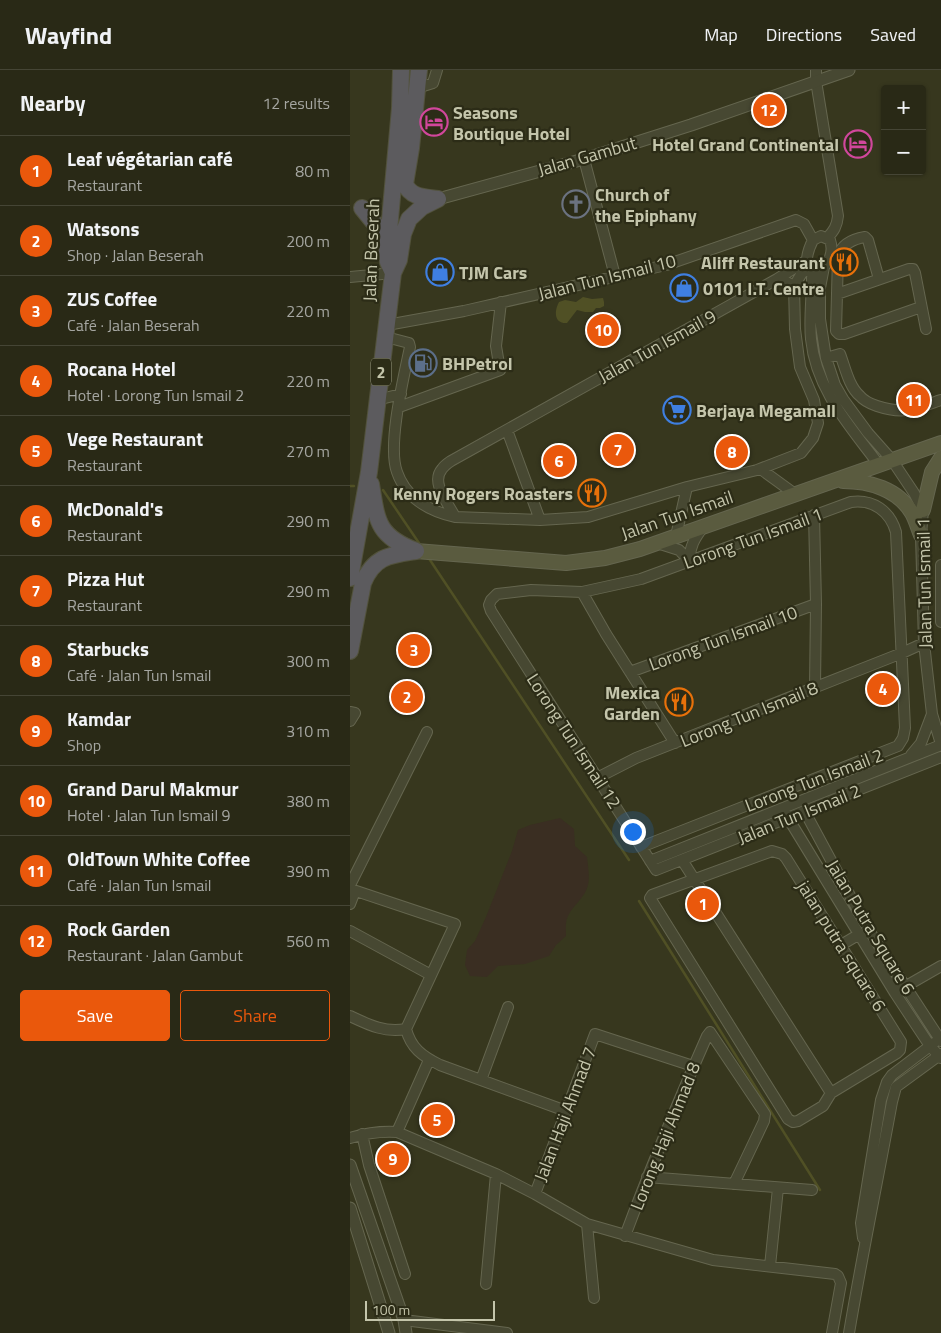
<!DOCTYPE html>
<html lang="en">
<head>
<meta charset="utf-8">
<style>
	:root { --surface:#292916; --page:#31311f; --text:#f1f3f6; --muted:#a5a6a1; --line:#454535; --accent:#ea580c }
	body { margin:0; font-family:"Titillium Web",sans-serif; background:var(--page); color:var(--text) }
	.controls { position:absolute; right:15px; top:15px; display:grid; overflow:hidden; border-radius:5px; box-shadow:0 1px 4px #0004 }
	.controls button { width:45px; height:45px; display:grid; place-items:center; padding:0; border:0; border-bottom:1px solid var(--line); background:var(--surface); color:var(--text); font:25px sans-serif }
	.scale { position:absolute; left:15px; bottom:12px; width:130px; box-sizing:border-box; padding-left:5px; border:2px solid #c4c5ab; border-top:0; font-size:14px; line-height:18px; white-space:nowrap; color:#c4c5ab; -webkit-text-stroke:4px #2c2c17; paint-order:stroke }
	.you { position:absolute; left:282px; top:761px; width:18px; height:18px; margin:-12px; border:4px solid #fff; border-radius:50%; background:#1a73e8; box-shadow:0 0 0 8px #1a73e833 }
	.badge { display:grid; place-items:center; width:32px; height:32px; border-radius:50%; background:var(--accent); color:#fff; font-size:16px; font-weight:700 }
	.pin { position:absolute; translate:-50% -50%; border:2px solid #fff; box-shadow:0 1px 5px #0006 }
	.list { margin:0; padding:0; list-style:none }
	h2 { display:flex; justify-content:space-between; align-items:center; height:65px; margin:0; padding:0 20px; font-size:21px }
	h2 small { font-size:16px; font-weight:400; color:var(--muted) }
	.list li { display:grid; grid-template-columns:32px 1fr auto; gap:15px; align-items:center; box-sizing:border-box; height:70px; padding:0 20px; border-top:1px solid var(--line) }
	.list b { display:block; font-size:19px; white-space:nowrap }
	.list p { margin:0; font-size:16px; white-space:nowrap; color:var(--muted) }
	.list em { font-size:16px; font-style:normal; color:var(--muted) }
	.actions { display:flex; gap:10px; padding:15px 20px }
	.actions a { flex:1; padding:11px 0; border:1px solid var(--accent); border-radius:5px; text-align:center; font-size:18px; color:var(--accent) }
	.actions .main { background:var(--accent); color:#fff }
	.map { position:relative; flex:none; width:591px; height:1263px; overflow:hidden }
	header { display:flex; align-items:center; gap:30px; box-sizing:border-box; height:70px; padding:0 25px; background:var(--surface); border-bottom:1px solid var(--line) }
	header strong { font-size:24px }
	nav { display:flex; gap:28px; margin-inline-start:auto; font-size:18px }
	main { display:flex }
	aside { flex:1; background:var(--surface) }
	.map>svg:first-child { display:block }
	.green { fill:#3a2e22 }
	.water { fill:#505025 }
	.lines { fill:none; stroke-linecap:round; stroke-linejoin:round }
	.stream { stroke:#505025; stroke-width:2.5 }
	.minor-casing { stroke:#65664f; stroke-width:12 }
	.tertiary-casing { stroke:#65664f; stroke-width:13 }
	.secondary-casing { stroke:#65664f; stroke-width:16 }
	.trunk-casing { stroke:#52523c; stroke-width:18 }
	.minor { stroke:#474832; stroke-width:10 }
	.tertiary { stroke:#474832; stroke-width:11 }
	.secondary { stroke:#5a5b3f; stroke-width:14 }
	.trunk { stroke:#5c5b5e; stroke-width:16 }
	.labels { text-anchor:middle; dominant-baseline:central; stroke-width:4.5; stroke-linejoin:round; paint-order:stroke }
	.shield { fill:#2c2c17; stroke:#96977f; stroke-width:1 }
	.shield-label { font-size:16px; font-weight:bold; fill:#c4c5ab }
	.poi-label { font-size:18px; font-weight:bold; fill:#c4c5ab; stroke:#2c2c17; text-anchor:start }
	.street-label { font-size:18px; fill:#c4c5ab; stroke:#2c2c17 }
</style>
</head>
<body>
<header>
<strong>Wayfind</strong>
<nav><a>Map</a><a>Directions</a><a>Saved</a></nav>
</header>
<main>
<aside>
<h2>Nearby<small>12 results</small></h2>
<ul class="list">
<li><span class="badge">1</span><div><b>Leaf végétarian café</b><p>Restaurant</p></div><em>80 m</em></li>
<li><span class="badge">2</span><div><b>Watsons</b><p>Shop · Jalan Beserah</p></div><em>200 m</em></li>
<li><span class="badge">3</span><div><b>ZUS Coffee</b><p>Café · Jalan Beserah</p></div><em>220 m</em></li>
<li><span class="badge">4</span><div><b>Rocana Hotel</b><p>Hotel · Lorong Tun Ismail 2</p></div><em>220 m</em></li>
<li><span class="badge">5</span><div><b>Vege Restaurant</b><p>Restaurant</p></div><em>270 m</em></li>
<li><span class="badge">6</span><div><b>McDonald's</b><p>Restaurant</p></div><em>290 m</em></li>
<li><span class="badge">7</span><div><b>Pizza Hut</b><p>Restaurant</p></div><em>290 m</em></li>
<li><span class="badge">8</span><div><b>Starbucks</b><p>Café · Jalan Tun Ismail</p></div><em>300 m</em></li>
<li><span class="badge">9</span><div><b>Kamdar</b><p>Shop</p></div><em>310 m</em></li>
<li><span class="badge">10</span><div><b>Grand Darul Makmur</b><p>Hotel · Jalan Tun Ismail 9</p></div><em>380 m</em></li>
<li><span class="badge">11</span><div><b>OldTown White Coffee</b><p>Café · Jalan Tun Ismail</p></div><em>390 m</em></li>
<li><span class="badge">12</span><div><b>Rock Garden</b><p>Restaurant · Jalan Gambut</p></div><em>560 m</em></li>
</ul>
<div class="actions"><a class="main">Save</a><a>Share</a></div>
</aside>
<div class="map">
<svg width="591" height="1263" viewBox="0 0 591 1263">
	<rect width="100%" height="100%" fill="#37371e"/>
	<path class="green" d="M210 748 224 759 225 776 237 787C238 796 240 807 238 815 235 828 223 835 218 846 215 852 216 859 216 866L206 875 199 886 175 894 148 896 137 907 120 906 115 895 117 880 125 871 136 847 162 781 168 760 180 755Z"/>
	<path class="water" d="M233 227 242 229 253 228 254 232V236L250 238H246L243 242H235L227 240 217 253C204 254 204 241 209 232L215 230 226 232Z"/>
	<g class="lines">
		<path class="stream" d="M0 416H4
			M33 420 71 476
			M78 487 279 790
			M289 831 470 1120"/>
		<g class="minor-casing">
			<path id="minor" d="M466 0V11L488 146C487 156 484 161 477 168
				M67 18 83 13 87 0
				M234 89 265 206
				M471 166 480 170C485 184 476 205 459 199 454 190 459 178 463 170Z
				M474 197 470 218V249L476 288 485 315 493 329 518 363 542 390 564 423 573 440 571 465 574 573 582 644 591 674
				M464 200 462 208C462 228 459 249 461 269 466 320 500 356 529 395
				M0 207 43 203
				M427 209 435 211 444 216 445 259 450 297 464 330 468 353 463 368 451 383 407 400 337 417 238 447 190 450 105 447C99 434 80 413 92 399 94 396 98 393 101 391L427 209 457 190
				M529 209 518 170 515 167C503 169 492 174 488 186L486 261 489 264H494L571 237
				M444 216 452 203 459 199
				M487 224 559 199H563L565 203 576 259
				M37 255 114 241 316 195 446 150 454 154 463 170
				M36 267 59 273 60 277C54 306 37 375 47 402 56 428 79 441 105 447
				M476 288 490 284C495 297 499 317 510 326 514 331 521 334 527 336 554 345 565 339 591 330
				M27 330 51 324
				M49 337 150 300 146 276 151 232
				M157 360 190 450
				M407 400H412L445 424
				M464 445 466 534 465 617
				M326 466 337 417
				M307 473 329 480 340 491
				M340 491C339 477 345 468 353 457
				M591 495V552
				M232 522 256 564 325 673
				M280 602 466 534
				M0 642 5 643 0 651
				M561 685 571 673 582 644
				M247 708 286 688 552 583 574 573
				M455 742 518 859 591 971
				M435 743 545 923 580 976 591 988
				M291 777 548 676 553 668 555 658 546 462C540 441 523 429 501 432L291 509 232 522 181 520 147 524 141 530 139 535 141 541C196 628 251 714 306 800L591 687
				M422 781 432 784 436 788 551 972 550 980 547 983 481 1023 473 1036 448 1051 443 1052 438 1049 300 828 302 825Z
				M332 790 481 1023
				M300 791 591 675
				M0 815 77 662
				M0 819 105 854 56 959C61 978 72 986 90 995L216 1041
				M0 834 5 821
				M0 861 81 905
				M491 875 508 865
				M551 919 591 896
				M0 946C19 955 35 963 56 959
				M131 1010 158 937
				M47 1062 79 990
				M12 1064 19 1095 55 1204
				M0 1068C16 1063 31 1061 47 1062L146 1104 185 1124 237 1154 363 1190 485 1204 488 1206 491 1213 482 1263
				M297 1107 462 1120
				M185 1124 245 964 343 996
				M237 1154 244 1228
				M275 1166C300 1099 328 1032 357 966L360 962 415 1044 414 1051 384 1114
				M513 1168 511 1153 531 1030 537 1012 542 1005 584 973
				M420 1196 428 1118
				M136 1214 146 1104
				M54 1250 157 1263
				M499 1263C512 1186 528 1109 542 1032L546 1017 591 984"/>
		</g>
		<g class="tertiary-casing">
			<path id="tertiary" d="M88 129 234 89 341 55 499 0
				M0 1095 54 1250 56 1263
				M0 1138 39 1263"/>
		</g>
		<g class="secondary-casing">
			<path id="secondary" d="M493 411C519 411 548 419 562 443 566 450 568 458 571 465
				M573 440 582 402 591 388
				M66 481 216 493 255 488 290 479 591 373"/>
		</g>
		<g class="trunk-casing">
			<path id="trunk" d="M69 0 61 78 55 114C61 128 75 127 88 129
				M12 138 38 170
				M43 203 49 190 53 164 59 149 72 137 88 129
				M21 414C27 451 27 466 66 481
				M0 508 19 402 43 203 38 192 37 183 50 38 51 0
				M0 581 13 513C24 486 40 485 66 481"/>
		</g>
		<use href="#minor" class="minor"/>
		<use href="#tertiary" class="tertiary"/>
		<use href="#secondary" class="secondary"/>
		<use href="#trunk" class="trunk"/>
	</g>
	<defs>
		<g id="hotel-ring" transform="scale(1.4375)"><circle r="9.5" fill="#2c2c17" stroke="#d1479c" stroke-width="1.5"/><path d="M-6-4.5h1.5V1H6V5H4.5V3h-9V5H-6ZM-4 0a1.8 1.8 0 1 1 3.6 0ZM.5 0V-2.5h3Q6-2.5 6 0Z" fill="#d1479c"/></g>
		<g id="church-ring" transform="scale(1.4375)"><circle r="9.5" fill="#2c2c17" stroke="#6b7280" stroke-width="1.5"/><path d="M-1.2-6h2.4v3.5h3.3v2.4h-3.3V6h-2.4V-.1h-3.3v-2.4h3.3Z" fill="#6b7280"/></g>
		<g id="restaurant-ring" transform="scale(1.4375)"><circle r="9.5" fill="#2c2c17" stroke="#e8710a" stroke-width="1.5"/><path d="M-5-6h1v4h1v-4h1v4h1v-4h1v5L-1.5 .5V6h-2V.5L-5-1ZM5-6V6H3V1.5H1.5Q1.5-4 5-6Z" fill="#e8710a"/></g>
		<g id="shop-ring" transform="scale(1.4375)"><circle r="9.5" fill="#2c2c17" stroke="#3f7fe0" stroke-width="1.5"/><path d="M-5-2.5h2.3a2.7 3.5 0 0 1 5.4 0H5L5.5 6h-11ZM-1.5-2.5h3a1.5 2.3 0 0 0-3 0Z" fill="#3f7fe0"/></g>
		<g id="fuel-ring" transform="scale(1.4375)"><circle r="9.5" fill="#2c2c17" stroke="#5c6f8a" stroke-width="1.5"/><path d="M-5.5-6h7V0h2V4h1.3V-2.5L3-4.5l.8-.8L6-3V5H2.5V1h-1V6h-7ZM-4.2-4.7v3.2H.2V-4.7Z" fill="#5c6f8a"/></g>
		<g id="supermarket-ring" transform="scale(1.4375)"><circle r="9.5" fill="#2c2c17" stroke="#3f7fe0" stroke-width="1.5"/><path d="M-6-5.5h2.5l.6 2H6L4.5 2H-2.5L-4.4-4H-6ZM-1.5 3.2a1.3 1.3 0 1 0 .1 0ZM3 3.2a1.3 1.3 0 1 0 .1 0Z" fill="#3f7fe0"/></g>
	</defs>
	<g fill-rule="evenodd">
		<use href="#hotel-ring" x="84" y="52"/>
		<use href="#hotel-ring" x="508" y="74"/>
		<use href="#church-ring" x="226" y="134"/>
		<use href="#restaurant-ring" x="494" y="192"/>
		<use href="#shop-ring" x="90" y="202"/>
		<use href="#shop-ring" x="334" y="218"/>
		<use href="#fuel-ring" x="73" y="293"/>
		<use href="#supermarket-ring" x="327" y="340"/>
		<use href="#restaurant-ring" x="242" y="423"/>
		<use href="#restaurant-ring" x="329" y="632"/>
	</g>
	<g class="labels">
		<rect class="shield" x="21" y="288.5" width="20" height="27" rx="4"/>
		<g class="shield-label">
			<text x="31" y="302">2</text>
		</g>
		<g class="poi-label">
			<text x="103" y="42">Seasons<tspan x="103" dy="21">Boutique Hotel</tspan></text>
			<text x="489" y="74" text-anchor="end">Hotel Grand Continental</text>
			<text x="245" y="124">Church of<tspan x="245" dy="21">the Epiphany</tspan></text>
			<text x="475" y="192" text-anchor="end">Aliff Restaurant</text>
			<text x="109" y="202">TJM Cars</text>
			<text x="353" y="218">0101 I.T. Centre</text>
			<text x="92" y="293">BHPetrol</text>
			<text x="346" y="340">Berjaya Megamall</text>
			<text x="223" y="423" text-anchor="end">Kenny Rogers Roasters</text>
			<text x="310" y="622" text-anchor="end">Mexica<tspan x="310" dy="21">Garden</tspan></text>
		</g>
		<g class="street-label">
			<text transform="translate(237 86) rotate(-16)">Jalan Gambut</text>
			<text transform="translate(21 180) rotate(-88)">Jalan Beserah</text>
			<text transform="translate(257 207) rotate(-14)">Jalan Tun Ismail 10</text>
			<text transform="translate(307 276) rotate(-29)">Jalan Tun Ismail 9</text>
			<text transform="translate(327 445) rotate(-19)">Jalan Tun Ismail</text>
			<text transform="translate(403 468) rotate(-20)">Lorong Tun Ismail 1</text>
			<text transform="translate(574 513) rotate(-91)">Jalan Tun Ismail 1</text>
			<text transform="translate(373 568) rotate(-20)">Lorong Tun Ismail 10</text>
			<text transform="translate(399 644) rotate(-22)">Lorong Tun Ismail 8</text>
			<text transform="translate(224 671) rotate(57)">Lorong Tun Ismail 12</text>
			<text transform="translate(464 710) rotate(-21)">Lorong Tun Ismail 2</text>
			<text transform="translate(449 744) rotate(-22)">Jalan Tun Ismail 2</text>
			<text transform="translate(521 857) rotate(59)">Jalan Putra Square 6</text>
			<text transform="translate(492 876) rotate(58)">jalan putra square 6</text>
			<text transform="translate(215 1044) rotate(-69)">Jalan Haji Ahmad 7</text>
			<text transform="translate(315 1066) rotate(-68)">Lorong Haji Ahmad 8</text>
		</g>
	</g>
</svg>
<div class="controls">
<button>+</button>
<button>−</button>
</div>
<div class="scale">100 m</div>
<div class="you"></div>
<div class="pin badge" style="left:353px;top:834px">1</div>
<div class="pin badge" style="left:57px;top:627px">2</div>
<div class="pin badge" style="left:64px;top:580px">3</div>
<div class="pin badge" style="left:533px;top:619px">4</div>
<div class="pin badge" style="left:87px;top:1050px">5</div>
<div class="pin badge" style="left:209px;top:391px">6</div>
<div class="pin badge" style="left:268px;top:380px">7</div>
<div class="pin badge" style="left:382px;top:382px">8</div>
<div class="pin badge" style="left:43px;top:1089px">9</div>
<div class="pin badge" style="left:253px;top:260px">10</div>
<div class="pin badge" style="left:564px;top:330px">11</div>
<div class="pin badge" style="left:419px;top:40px">12</div>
</div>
</main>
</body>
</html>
